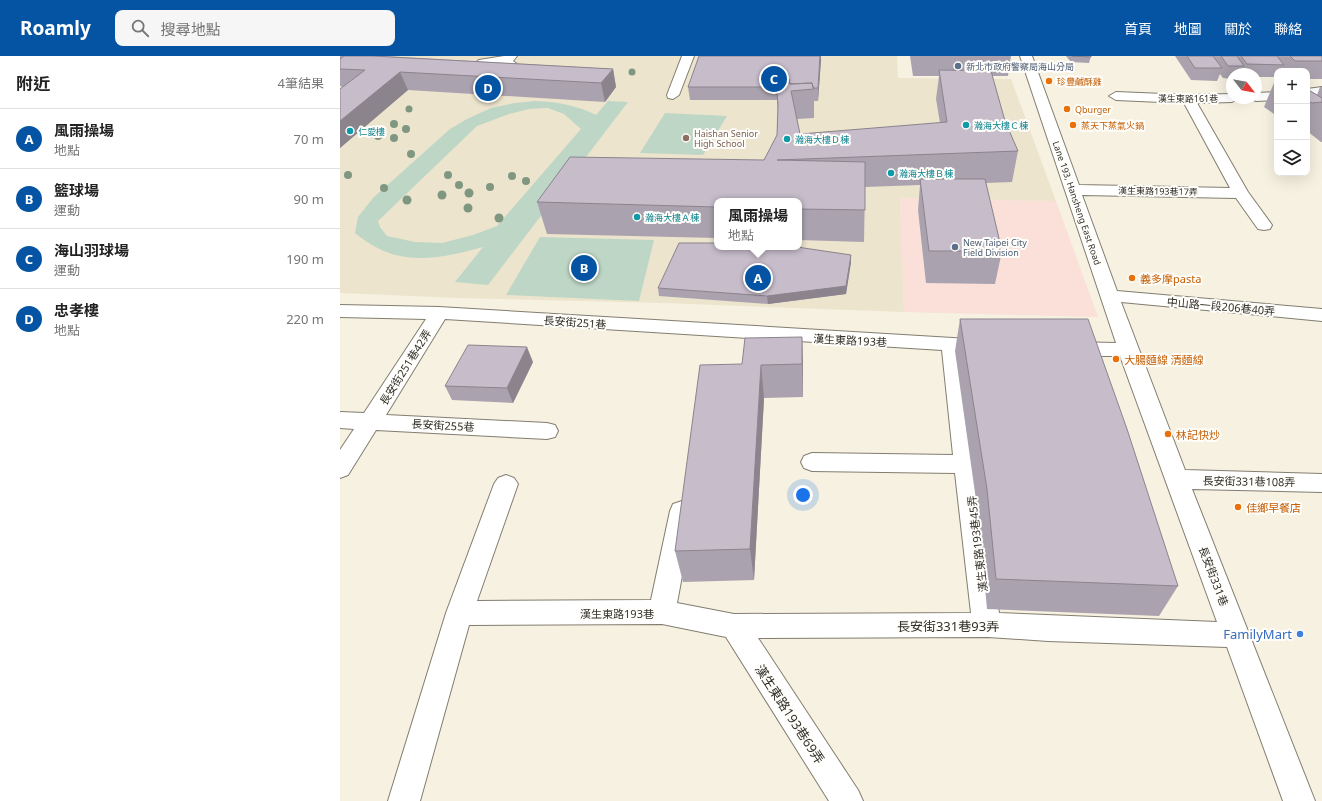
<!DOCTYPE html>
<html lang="zh-TW">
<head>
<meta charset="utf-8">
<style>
	:root { --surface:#fff; --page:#f6f6f6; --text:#222; --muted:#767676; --line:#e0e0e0; --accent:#0454a3 }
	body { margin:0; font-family:"Noto Sans","Noto Sans TC",sans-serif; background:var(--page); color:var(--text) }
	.controls { position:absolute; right:12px; top:12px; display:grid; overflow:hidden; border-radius:8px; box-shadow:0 4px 16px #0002 }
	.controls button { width:36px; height:36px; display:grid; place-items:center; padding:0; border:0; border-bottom:1px solid var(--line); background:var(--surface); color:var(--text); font:20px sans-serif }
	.compass { position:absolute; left:886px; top:12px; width:36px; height:36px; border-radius:50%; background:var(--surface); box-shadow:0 4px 16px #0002; rotate:121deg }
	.you { position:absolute; left:463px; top:439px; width:14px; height:14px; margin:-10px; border:3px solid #fff; border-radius:50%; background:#1a73e8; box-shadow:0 0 0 6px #1a73e833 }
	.badge { display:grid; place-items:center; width:26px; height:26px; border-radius:50%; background:var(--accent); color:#fff; font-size:13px; font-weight:700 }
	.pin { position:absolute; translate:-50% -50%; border:2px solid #fff; box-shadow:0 1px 4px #0006 }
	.popup { position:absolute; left:374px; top:142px; width:88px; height:52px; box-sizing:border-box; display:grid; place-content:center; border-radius:8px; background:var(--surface); filter:drop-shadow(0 1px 3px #0005); font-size:13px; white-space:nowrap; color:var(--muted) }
	.popup b { font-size:15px; color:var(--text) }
	.popup::after { content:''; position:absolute; left:50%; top:100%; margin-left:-8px; border:8px solid transparent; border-top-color:var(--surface) }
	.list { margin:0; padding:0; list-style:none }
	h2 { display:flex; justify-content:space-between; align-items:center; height:52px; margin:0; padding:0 16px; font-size:17px }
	h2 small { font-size:13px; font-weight:400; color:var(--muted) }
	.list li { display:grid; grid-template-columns:26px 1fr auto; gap:12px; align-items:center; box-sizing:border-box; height:60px; padding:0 16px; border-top:1px solid var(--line) }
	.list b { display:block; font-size:15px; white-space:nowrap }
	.list p { margin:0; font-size:13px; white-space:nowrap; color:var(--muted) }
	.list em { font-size:13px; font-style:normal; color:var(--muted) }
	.icon { flex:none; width:22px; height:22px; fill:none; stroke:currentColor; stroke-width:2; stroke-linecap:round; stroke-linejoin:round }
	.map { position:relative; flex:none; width:982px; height:745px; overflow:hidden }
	header { display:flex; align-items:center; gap:24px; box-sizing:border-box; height:56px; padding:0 20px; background:var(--accent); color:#fff }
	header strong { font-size:19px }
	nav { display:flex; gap:22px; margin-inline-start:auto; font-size:14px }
	.search { width:280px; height:36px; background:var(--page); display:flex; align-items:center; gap:10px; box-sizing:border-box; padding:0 14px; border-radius:8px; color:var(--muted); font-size:15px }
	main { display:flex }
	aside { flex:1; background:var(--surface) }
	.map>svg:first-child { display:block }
	.commercial { fill:#fae0d9 }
	.built { fill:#ece4cd; fill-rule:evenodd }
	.green { fill:#bed6c6; fill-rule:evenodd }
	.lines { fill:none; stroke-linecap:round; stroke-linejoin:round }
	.minor-casing { stroke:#827d6f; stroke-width:2 }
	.minor { fill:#fff; fill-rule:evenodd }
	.tree { fill:#7f9781 }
	.wall { fill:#aaa2ae }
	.shaded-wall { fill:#8b848d }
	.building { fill:#c6bcca; stroke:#8b848d }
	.service-dot { fill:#5c6f8a; stroke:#fffefb; stroke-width:1.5 }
	.food-dot { fill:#e8710a; stroke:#fffefb; stroke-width:1.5 }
	.culture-dot { fill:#0f9aa8; stroke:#fffefb; stroke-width:1.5 }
	.education-dot { fill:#8d6e63; stroke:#fffefb; stroke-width:1.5 }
	.shop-dot { fill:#3f7fe0; stroke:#fffefb; stroke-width:1.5 }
	.labels { text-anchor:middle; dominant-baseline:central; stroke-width:4; stroke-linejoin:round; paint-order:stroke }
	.far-service-label { font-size:9px; fill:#4e5e75; stroke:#fffefb; text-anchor:start }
	.far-food-label { font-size:9px; fill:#c56008; stroke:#fffefb; text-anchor:start }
	.far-street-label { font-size:9px; fill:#32302a; stroke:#fffefb }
	.far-culture-label { font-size:9px; fill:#0d838f; stroke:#fffefb; text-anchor:start }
	.far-education-label { font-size:9px; fill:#785e54; stroke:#fffefb; text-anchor:start }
	.food-label { font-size:11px; fill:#c56008; stroke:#fffefb; text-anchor:start }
	.street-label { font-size:11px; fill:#32302a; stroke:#fffefb }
	.near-street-label { font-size:13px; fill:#32302a; stroke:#fffefb }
	.near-shop-label { font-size:13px; fill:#366cbe; stroke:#fffefb; text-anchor:end }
</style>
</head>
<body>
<header>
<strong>Roamly</strong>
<div class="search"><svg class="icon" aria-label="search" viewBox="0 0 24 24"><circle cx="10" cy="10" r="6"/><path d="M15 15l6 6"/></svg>搜尋地點</div>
<nav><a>首頁</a><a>地圖</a><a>關於</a><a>聯絡</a></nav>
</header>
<main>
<aside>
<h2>附近<small>4筆結果</small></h2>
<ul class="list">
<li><span class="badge">A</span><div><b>風雨操場</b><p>地點</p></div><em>70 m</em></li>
<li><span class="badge">B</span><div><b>籃球場</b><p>運動</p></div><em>90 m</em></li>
<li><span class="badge">C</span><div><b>海山羽球場</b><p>運動</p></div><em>190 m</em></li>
<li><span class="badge">D</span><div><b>忠孝樓</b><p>地點</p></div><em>220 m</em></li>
</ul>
</aside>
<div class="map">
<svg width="982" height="745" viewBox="0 0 982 745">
	<rect width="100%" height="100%" fill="#f6f1e0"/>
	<path class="commercial" d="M560 142 716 145 758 261 564 256Z"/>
	<path class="built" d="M0 0H557L558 22 671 23 716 145 560 142 564 256 324 247 118 242 0 237ZM377 145H459V191H377Z"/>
	<path class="green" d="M196 45C218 46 236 49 256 59L268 45 288 46 148 229 115 226 143 191C94 204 57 212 15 177L18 161 33 142 110 73 127 63 151 52 175 47ZM208 52 224 58 241 73 157 170 133 179 102 187 75 186 47 180 40 171 38 165 137 70 169 58 189 53Z
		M325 57 387 60 363 99 300 97Z
		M200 181 314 184 299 245 166 239Z"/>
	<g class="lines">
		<g class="minor-casing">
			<path id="minor" d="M164 0H177L173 5 181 11C171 26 137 30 126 14L139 4ZM163 9 167 12C159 17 150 18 140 14L146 10Z
				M342 0H354L339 39 333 43 328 42 327 39Z
				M680 0H692L739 129 890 132 844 47 776 44 769 40 776 36 848 39 892 38V42H899L892 46 857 47 908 136 932 169 930 173 924 174 918 173 896 142 742 139 777 235 982 253V265L781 246 845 414 982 418V436L852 433 975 745H943L887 591 708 585 648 581 418 582 518 734 523 745H489L386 581 322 568 129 569 80 745H48L106 557 154 428 158 422 166 419 174 422 178 428 137 545 311 544 330 455 333 448 342 445 351 448 354 455 337 547 394 558 631 557 615 417 472 415 464 412 461 406 464 400 472 397 613 399 602 294 105 263 46 359 207 367 215 369 218 375 215 381 207 383 36 374 8 419 0 422V394L14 373 0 372V356L24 357 86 263 0 261V249L99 251 646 284 653 285 656 290 653 295 646 296 622 295 659 557 877 566 780 300H729L722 298 719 293 722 288 729 286 776 287Z
				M982 31V39L967 41V33Z
				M937 36V44L916 45 910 42H916V37Z"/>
		</g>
		<use href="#minor" class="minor"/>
	</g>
	<g class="tree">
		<circle cx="292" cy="16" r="3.5"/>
		<circle cx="69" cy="53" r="3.5"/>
		<circle cx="54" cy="68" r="4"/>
		<circle cx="66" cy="73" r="4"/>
		<circle cx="38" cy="80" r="4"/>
		<circle cx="54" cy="82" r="4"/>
		<circle cx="71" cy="98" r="4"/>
		<circle cx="8" cy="119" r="4"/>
		<circle cx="108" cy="119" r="4"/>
		<circle cx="172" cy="120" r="4"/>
		<circle cx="186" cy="125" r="4"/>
		<circle cx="119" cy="129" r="4"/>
		<circle cx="150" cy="131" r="4"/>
		<circle cx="44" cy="132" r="4"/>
		<circle cx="129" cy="137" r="4.5"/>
		<circle cx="102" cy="139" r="4.5"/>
		<circle cx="67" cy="144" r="4.5"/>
		<circle cx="128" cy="152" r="4.5"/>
		<circle cx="159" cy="162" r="4.5"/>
	</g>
	<path class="wall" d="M0 0H43H42L273 13 276 31 265 46 68 34 0 92V33L3 31 0 30Z
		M570 0H671L668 20H652L665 65 678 95 672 126 646 127 662 195 655 228 586 227 578 154 580 129 525 131 524 186 459 184V145H377V182L207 178 197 146 424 104 437 79 438 56 437 44H350L348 31 481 4 478 45H474V62L457 63 460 78 600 67 596 43 599 20H573Z
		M726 0H751L749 7 731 6Z
		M835 0H982V23H967V15H937V21H916V18H892V23L883 22 880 18 877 25 851 24Z
		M936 22H937V60L924 51Z
		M980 31H982V86H981L967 75V33L977 39Z
		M511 206 506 238 428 248 319 240 318 232Z
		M620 263 838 530 819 560 647 553 639 465 615 295Z
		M462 281 463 314V341L424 342 414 524 343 526 335 495 402 308Z
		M193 306 173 347 112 344 105 330Z"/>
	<path class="shaded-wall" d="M480 0H481V4L478 45V32Z
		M273 13 276 31 265 46 261 27Z
		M60 16 68 34 0 92V65Z
		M511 199V206L506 238 428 248 427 240Z
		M462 281 463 314V341L462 308Z
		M187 291 193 306 173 347 167 332Z
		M421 309 424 342 414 524 410 493Z"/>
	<path class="building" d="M4 0H33L273 13 261 27 60 16 0 65V33L25 14 0 13V3Z
		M359 0H480L478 32H473L472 27 450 28 449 23 436 24V31H348Z
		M732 0H751V1Z
		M847 0H873L882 12H855Z
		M881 0H897L904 10H888Z
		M901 0H937L944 9 907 8Z
		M950 0H982V5H955Z
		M599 14 651 15 665 65 678 95 437 104 525 106V154L459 153V145H377V151L197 146 230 101 424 104 437 79 438 49 436 24 449 23 450 28 472 27 474 33 451 35 460 78 607 66Z
		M967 33 982 42V47L981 46 972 47 967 44Z
		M580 123H645L662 195H589Z
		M339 187H377V191H457L511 199 506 230 427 240 318 232Z
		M620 263H748L787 373 838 530 656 523 647 433Z
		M462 281V308L421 309 410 493 335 495 360 309 402 308 405 282Z
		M128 289 187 291 167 332 105 330Z"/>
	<g class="service-dot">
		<circle cx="618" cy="10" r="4"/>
		<circle cx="615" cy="191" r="4"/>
	</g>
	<g class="food-dot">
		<circle cx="709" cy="25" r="4"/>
		<circle cx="727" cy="53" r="4"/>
		<circle cx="733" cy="69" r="4"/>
		<circle cx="792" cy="222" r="4"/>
		<circle cx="776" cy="303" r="4"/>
		<circle cx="828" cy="378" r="4"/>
		<circle cx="898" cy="451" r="4"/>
	</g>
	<g class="culture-dot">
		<circle cx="626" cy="69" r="4"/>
		<circle cx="10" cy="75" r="4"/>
		<circle cx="447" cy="83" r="4"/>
		<circle cx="551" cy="117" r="4"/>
		<circle cx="297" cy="161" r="4"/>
	</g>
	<circle class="education-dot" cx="346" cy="82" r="4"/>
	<circle class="shop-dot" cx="960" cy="578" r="4"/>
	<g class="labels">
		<g class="far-service-label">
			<text x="626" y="10">新北市政府警察局海山分局</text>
			<text x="623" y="186">New Taipei City<tspan x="623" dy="10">Field Division</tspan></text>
		</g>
		<g class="far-food-label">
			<text x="717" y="25">珍豐鹹酥雞</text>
			<text x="735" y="53">Qburger</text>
			<text x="741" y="69">蒸天下蒸氣火鍋</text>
		</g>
		<g class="far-street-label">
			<text x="848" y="42">漢生東路161巷</text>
			<text transform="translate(818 135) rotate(1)">漢生東路193巷17弄</text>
			<text transform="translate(737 147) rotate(71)">Lane 193, Hansheng East Road</text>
		</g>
		<g class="far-culture-label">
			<text x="634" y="69">瀚海大樓Ｃ棟</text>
			<text x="18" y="75">仁愛樓</text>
			<text x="455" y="83">瀚海大樓Ｄ棟</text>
			<text x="559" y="117">瀚海大樓Ｂ棟</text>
			<text x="305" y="161">瀚海大樓Ａ棟</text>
		</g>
		<g class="far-education-label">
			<text x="354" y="77">Haishan Senior<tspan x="354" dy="10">High School</tspan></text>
		</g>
		<g class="food-label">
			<text x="800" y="222">義多摩pasta</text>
			<text x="784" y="303">大腸麵線 清麵線</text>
			<text x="836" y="378">林記快炒</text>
			<text x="906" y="451">佳鄉早餐店</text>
		</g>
		<g class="street-label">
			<text transform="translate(881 250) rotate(5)">中山路一段206巷40弄</text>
			<text transform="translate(235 266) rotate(4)">長安街251巷</text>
			<text transform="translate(510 284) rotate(3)">漢生東路193巷</text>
			<text transform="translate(65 311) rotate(-58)">長安街251巷42弄</text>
			<text transform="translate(103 369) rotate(3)">長安街255巷</text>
			<text transform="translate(909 425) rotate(1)">長安街331巷108弄</text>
			<text transform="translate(637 488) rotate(-97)">漢生東路193巷45弄</text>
			<text transform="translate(874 520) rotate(69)">長安街331巷</text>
			<text x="277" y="557">漢生東路193巷</text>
		</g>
		<g class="near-street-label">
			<text x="608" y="570">長安街331巷93弄</text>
			<text transform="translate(450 658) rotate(57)">漢生東路193巷69弄</text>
		</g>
		<g class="near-shop-label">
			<text x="952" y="578">FamilyMart</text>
		</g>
	</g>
</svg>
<div class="controls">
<button>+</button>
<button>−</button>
<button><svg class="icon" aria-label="layers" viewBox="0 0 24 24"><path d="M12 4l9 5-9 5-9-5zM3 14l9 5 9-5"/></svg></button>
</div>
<svg class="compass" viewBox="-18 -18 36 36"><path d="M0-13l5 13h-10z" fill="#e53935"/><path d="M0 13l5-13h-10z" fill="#767676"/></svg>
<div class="you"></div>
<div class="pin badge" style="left:418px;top:222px">A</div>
<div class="popup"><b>風雨操場</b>地點</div>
<div class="pin badge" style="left:244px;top:212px">B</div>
<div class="pin badge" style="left:434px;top:23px">C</div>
<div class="pin badge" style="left:148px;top:32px">D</div>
</div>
</main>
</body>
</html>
